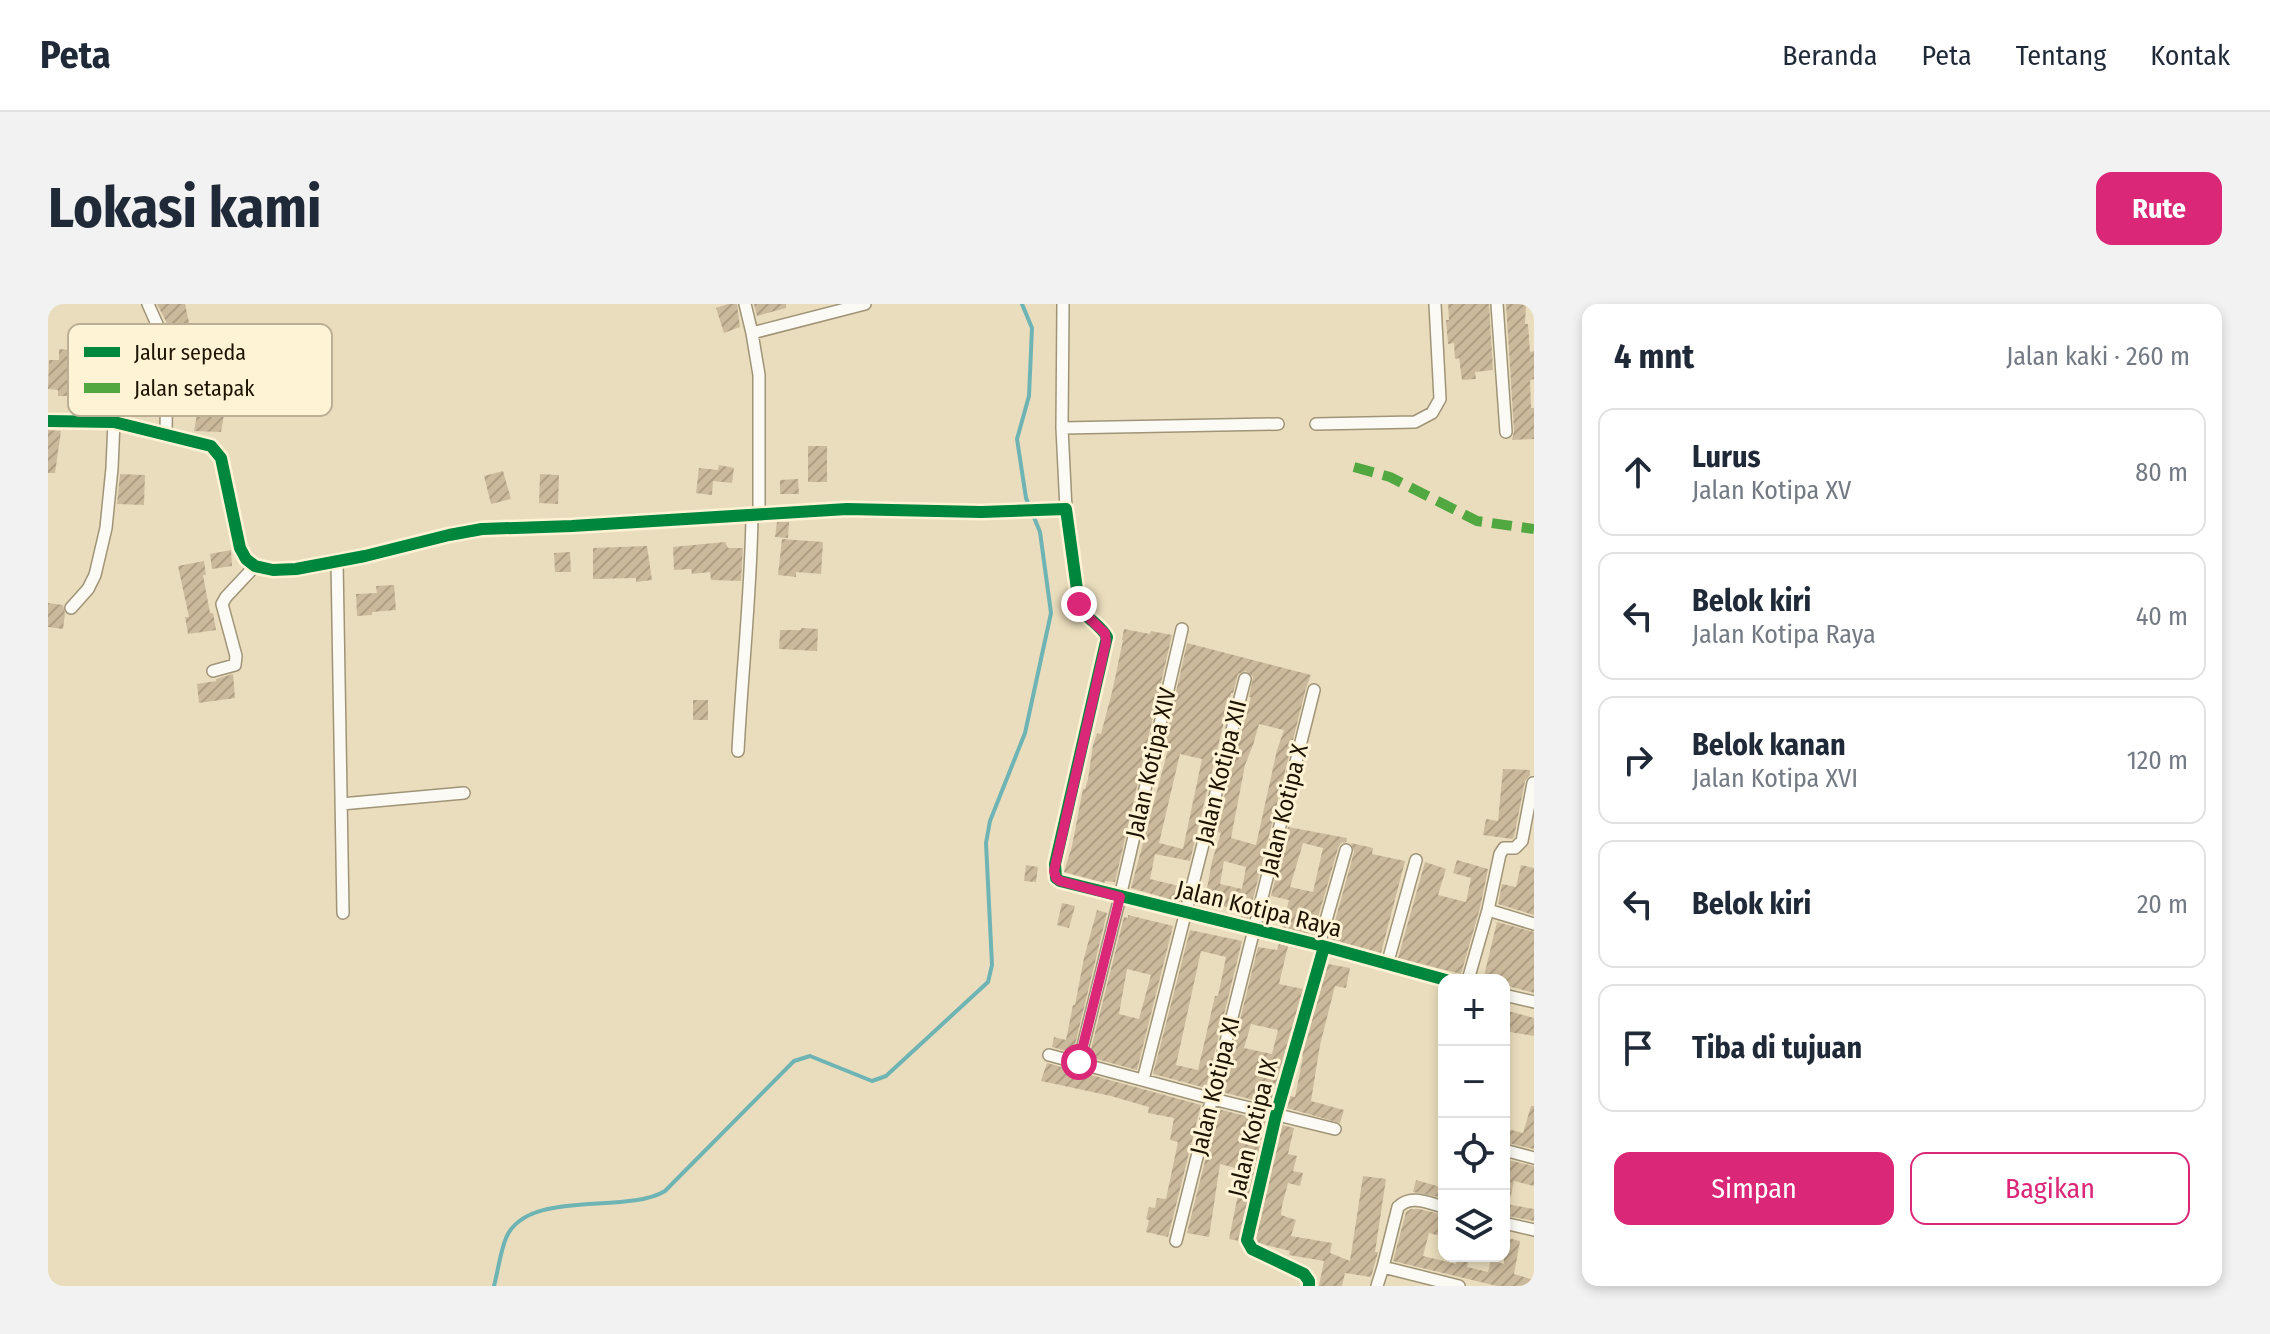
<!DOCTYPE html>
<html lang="id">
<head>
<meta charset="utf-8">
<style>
	:root { --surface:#fff; --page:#f2f2f3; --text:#1f2937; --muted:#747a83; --line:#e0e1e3; --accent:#db2777 }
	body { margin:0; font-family:"Fira Sans Condensed",sans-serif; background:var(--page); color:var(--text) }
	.controls { position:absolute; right:24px; bottom:24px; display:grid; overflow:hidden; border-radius:16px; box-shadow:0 4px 12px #0003 }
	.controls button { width:72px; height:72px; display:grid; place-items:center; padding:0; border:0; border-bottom:2px solid var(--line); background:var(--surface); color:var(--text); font:40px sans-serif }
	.stop { position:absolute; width:24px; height:24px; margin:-18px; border:6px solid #db2777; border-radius:50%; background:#fff }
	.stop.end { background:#db2777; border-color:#fff; box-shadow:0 2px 8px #0008 }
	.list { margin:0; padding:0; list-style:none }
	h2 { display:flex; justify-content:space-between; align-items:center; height:104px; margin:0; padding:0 32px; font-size:34px }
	h2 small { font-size:26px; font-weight:400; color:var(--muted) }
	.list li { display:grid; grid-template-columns:52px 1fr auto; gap:24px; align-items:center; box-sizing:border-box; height:128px; margin:0 16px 16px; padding:0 16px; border:2px solid var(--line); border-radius:16px }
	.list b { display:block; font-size:30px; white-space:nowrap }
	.list p { margin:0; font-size:26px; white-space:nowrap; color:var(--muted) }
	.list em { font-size:26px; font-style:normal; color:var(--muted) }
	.actions { display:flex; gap:16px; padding:24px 32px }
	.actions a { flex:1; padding:18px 0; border:2px solid var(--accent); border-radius:16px; text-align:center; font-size:28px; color:var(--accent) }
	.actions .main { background:var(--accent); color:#fff }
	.icon { flex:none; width:44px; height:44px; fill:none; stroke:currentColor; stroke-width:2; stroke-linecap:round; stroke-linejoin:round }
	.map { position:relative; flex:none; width:1486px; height:982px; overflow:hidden; border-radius:16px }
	header { display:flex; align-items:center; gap:48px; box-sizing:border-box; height:112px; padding:0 40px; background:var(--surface); border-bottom:2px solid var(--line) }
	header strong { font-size:38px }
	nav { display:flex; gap:44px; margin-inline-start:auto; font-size:28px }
	.intro { display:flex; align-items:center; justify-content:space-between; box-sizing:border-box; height:192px; padding:0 48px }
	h1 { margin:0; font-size:56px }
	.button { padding:20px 36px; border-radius:16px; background:var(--accent); color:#fff; font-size:28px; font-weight:700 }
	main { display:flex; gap:48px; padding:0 48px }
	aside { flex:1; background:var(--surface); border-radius:16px; box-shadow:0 4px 12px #0003 }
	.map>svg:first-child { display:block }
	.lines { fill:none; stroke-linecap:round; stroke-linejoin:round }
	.stream { stroke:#6eb4b4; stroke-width:4 }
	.building { fill:url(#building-hatch); fill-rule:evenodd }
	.minor-casing { stroke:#9f9477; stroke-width:14 }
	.minor { stroke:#fcfaf5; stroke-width:11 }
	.quiet { stroke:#52a840; stroke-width:10; stroke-dasharray:20 10; stroke-linecap:butt }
	.cycleway-casing { stroke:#fff3d6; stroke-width:17 }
	.cycleway { stroke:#00873e; stroke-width:12 }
	.route { stroke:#db2777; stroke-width:10 }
	.labels { text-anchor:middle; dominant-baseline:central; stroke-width:6; stroke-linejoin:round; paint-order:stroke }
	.street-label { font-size:24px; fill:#1c1300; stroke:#fff3d6 }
	.key { fill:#fff3d6; stroke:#bbb096; stroke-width:2 }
	.key-label { font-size:22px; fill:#1c1300 }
</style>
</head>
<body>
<header>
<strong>Peta</strong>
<nav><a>Beranda</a><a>Peta</a><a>Tentang</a><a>Kontak</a></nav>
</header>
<div class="intro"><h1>Lokasi kami</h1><a class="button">Rute</a></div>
<main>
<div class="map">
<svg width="1486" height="982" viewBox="0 0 1486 982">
	<defs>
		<pattern id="building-hatch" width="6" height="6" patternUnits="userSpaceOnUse" patternTransform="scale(2)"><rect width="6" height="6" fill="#cbb99b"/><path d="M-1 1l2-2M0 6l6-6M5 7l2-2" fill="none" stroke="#ae9e84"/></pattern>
	</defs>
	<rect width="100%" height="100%" fill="#eaddbd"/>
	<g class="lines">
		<path class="stream" d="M446 982C450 967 452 949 458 934 479 884 578 911 617 887L746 757 762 752 824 777 838 772 940 678 944 661 938 539 942 517 977 429 1003 309 992 228 978 194 969 135 981 92 984 24 974 0"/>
	</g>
	<path class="building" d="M109 0H137L144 32 147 31 148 45 127 47 126 30H122L120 21Z
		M680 0H689L692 23 676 29 668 4Z
		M706 0H738V4L709 12Z
		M1400 0H1441L1445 66 1427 68 1428 75 1414 76 1411 54 1407 55 1406 39 1400 40 1398 16H1401Z
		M1458 0H1478L1477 20H1480L1482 48 1486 47V75L1482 76 1483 104H1486V135L1464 136 1466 127Z
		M11 45 31 47 29 72 60 73 59 84H54V94L43 93V86H21V92H10V86L0 85 1 56H11Z
		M167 104 177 105 173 128 146 127 150 105 166 107Z
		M0 126 13 127 7 169H0Z
		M760 142H779V178H760Z
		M671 161 686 164 684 179 665 177 664 191 648 189 651 164 670 166Z
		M455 167 463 195 443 200 436 172Z
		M72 170 97 171 96 201 69 200Z
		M492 170 511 171 510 200 491 199Z
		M750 175 751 190H732V176Z
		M729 218H741L740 234 727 233Z
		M734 235 775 238 773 270 748 268V273L730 271Z
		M677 238 680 244H695L693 277 663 276 662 268 644 270 643 265 626 266 625 243Z
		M599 242 604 276 588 278V274L545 275V244Z
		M183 246 184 262 164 265 162 250Z
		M522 248 523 268H507L506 249Z
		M156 257 158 271H155L162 309H165L168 326 140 330 137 313H141L130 262Z
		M346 281 348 306 324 308V311L309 312 308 290 329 289 328 282Z
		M0 299 15 301 17 310 15 325 0 323Z
		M753 324 770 325 769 347 731 345 732 326H753Z
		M1076 325 1102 330 1103 327 1124 331 1067 578 1057 577V579L1016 568 1024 542 1035 485H1037L1040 475 1045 441 1049 429 1053 430 1065 384 1075 336H1074Z
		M1139 339 1263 371 1258 384 1200 615 1193 613 1195 607 1173 602 1172 606 1149 599 1154 584 1159 585 1164 557 1173 529 1167 527 1203 393H1201L1205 373 1198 367 1190 370 1185 389H1183L1142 557 1107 550 1102 575 1135 583 1132 598 1083 584 1121 442 1116 441ZM1211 420 1236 426 1229 446 1208 541 1183 534 1197 461 1205 441ZM1132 450 1154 455 1135 545 1111 539ZM1176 557 1198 563 1194 585 1172 580Z
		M185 370 187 394 151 399 149 380 168 377V375Z
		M645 396H660V416H645Z
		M1455 465 1482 466V471L1477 477 1466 533 1464 535 1435 531 1438 515 1450 517Z
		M1240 523 1299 534 1298 538 1293 539 1290 544 1265 631 1234 623 1241 596 1223 592ZM1255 539 1275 544 1265 588 1242 583Z
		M1303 539 1325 544 1324 550 1357 557 1333 649 1282 635 1306 548Z
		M1409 556 1440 565 1432 604 1413 670 1350 654 1377 558 1398 565 1390 591 1418 598 1423 574 1405 569Z
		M978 561 990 563 988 578 976 577Z
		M1473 561 1486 564V611L1450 600 1454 580 1468 583Z
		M1014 599 1027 602 1021 624 1009 621Z
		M1049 606 1059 609 1025 749 1004 743 1006 733 1018 736 1025 701H1027L1036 654Z
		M1080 611 1125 622 1089 766 1041 753 1076 613 1080 614ZM1079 665 1103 671 1091 715 1071 710Z
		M1449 618 1486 628V689L1456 681V676H1435Z
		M1142 626 1194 637 1158 784 1105 770ZM1153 647 1178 653 1170 692H1167L1150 766 1128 761Z
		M1231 640 1240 642 1231 680 1255 685 1222 800 1174 788 1210 643 1229 646ZM1203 720 1230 726 1224 750 1196 744Z
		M1280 660 1302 664 1298 684 1287 682 1272 741 1263 797 1296 806 1292 819 1239 804 1242 792 1247 793 1255 753 1254 752Z
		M1456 706 1486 714V732L1456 727Z
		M999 759 1153 801 1120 933 1098 928 1101 916 1098 915 1101 903 1107 904 1109 894 1118 895 1130 838 1122 836 1126 814 1100 809 1101 803 1063 792 993 777Z
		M1483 802H1486V845L1456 838V824L1475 829Z
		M1170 805 1218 817 1191 937 1181 935 1195 866 1172 860 1161 933 1139 929Z
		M1234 821 1246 824 1240 850 1249 852 1245 867 1255 869 1252 882 1240 879 1234 902 1233 911 1248 916 1243 932 1284 939 1282 949 1302 957 1315 872 1338 875 1327 948H1330L1323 973 1297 969 1294 982H1271L1276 957 1241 951 1242 947 1210 939 1208 935Z
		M1456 855 1486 862V882L1466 877 1461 900H1458L1486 905V917L1456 911Z
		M1368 876 1396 884V894L1365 888Z
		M1363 905H1371L1396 911V933L1381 929 1375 952 1408 960 1410 952H1422L1419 963 1440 968 1443 956 1456 960V933L1472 937 1466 970 1486 976V982H1449L1345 957 1358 908Z"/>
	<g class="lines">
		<g class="minor-casing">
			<path id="minor" d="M100 0 112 27 119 53 118 130
				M697 0 704 29 711 71V211
				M1015 0 1014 124 1018 205
				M1449 0 1458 128
				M704 29 817 0
				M0 117 66 118 163 142 173 154 192 244 198 255 207 262 225 266 248 265 317 252 401 231 434 225 524 222 799 205 933 208 1018 205 1031 300C1036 314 1052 320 1059 333L1007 560 1008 574 1012 577 1271 641 1398 676
				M1268 120 1367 118 1384 109 1392 95 1387 0
				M1014 124 1230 120
				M289 257 295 609
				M23 304 40 285 47 271 58 224 64 164 66 118
				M165 367 187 361 188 352 174 300 178 293 207 262
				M690 447C694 368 703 290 704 211
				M293 500 416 489
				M1440 606 1486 620
				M1271 641 1298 546
				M1339 661 1368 556
				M1420 676 1440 606 1452 550 1456 544H1467L1474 537 1485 479
				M1456 691 1486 698
				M1001 751 1165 795 1287 825
				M1031 758 1072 593 1134 325
				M1095 776 1197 375
				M1456 846 1486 854
				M1456 919 1486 926
				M1128 937 1266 386
				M1335 963 1350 903C1363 890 1380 899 1396 903
				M1261 982V977L1256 970 1204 945 1199 936 1228 811 1276 643
				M1329 982 1335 963 1411 982"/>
		</g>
		<use href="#minor" class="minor"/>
		<path class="quiet" d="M1306 163 1342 173 1429 217 1486 225"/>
		<g class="cycleway-casing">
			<path id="cycleway" d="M0 117 66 118 163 142 173 154 192 244 198 255 207 262 225 266 248 265 317 252 401 231 434 225 524 222 799 205 933 208 1018 205 1031 300C1036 314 1052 320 1059 333L1007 560 1008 574 1012 577 1271 641 1398 676
				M1261 982V977L1256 970 1204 945 1199 936 1228 811 1276 643"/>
		</g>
		<use href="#cycleway" class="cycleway"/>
	</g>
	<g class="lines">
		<path class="route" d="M1031 758 1072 593 1012 577 1008 574 1006 567 1058 338 1057 329 1037 310 1031 300"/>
	</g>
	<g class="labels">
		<g class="street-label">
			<text transform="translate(1103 459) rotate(-77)">Jalan Kotipa XIV</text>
			<text transform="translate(1173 468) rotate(-76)">Jalan Kotipa XII</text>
			<text transform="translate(1236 506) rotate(-76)">Jalan Kotipa X</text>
			<text transform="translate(1211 605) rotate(14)">Jalan Kotipa Raya</text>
			<text transform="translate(1167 782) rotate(-76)">Jalan Kotipa XI</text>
			<text transform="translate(1205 824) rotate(-76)">Jalan Kotipa IX</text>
		</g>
	</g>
	<rect x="20" y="20" width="264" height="92" rx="12" class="key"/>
	<rect x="36" y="43" width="36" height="10" fill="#00873e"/>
	<rect x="36" y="79" width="36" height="10" fill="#52a840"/>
	<g class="key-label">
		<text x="86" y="56">Jalur sepeda</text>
		<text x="86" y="92">Jalan setapak</text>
	</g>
</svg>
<div class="controls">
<button>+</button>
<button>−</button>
<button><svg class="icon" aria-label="locate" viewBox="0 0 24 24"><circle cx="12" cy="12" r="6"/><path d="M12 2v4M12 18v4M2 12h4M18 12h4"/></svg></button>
<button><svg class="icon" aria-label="layers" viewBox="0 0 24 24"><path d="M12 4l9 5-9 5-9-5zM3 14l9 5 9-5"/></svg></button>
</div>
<div class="stop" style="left:1031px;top:758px"></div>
<div class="stop end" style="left:1031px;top:300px"></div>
</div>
<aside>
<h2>4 mnt<small>Jalan kaki · 260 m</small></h2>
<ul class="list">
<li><svg class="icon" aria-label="ahead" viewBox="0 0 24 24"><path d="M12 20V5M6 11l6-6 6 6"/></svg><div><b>Lurus</b><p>Jalan Kotipa XV</p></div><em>80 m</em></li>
<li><svg class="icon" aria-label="left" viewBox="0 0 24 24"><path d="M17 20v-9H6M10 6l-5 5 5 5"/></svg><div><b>Belok kiri</b><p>Jalan Kotipa Raya</p></div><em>40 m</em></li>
<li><svg class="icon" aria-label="right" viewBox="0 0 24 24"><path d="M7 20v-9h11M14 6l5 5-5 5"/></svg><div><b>Belok kanan</b><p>Jalan Kotipa XVI</p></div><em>120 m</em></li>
<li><svg class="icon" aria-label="left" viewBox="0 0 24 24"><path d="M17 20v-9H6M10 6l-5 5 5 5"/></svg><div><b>Belok kiri</b></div><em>20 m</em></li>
<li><svg class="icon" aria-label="arrive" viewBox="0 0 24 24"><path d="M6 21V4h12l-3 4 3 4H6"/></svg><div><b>Tiba di tujuan</b></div></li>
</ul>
<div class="actions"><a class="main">Simpan</a><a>Bagikan</a></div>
</aside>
</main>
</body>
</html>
